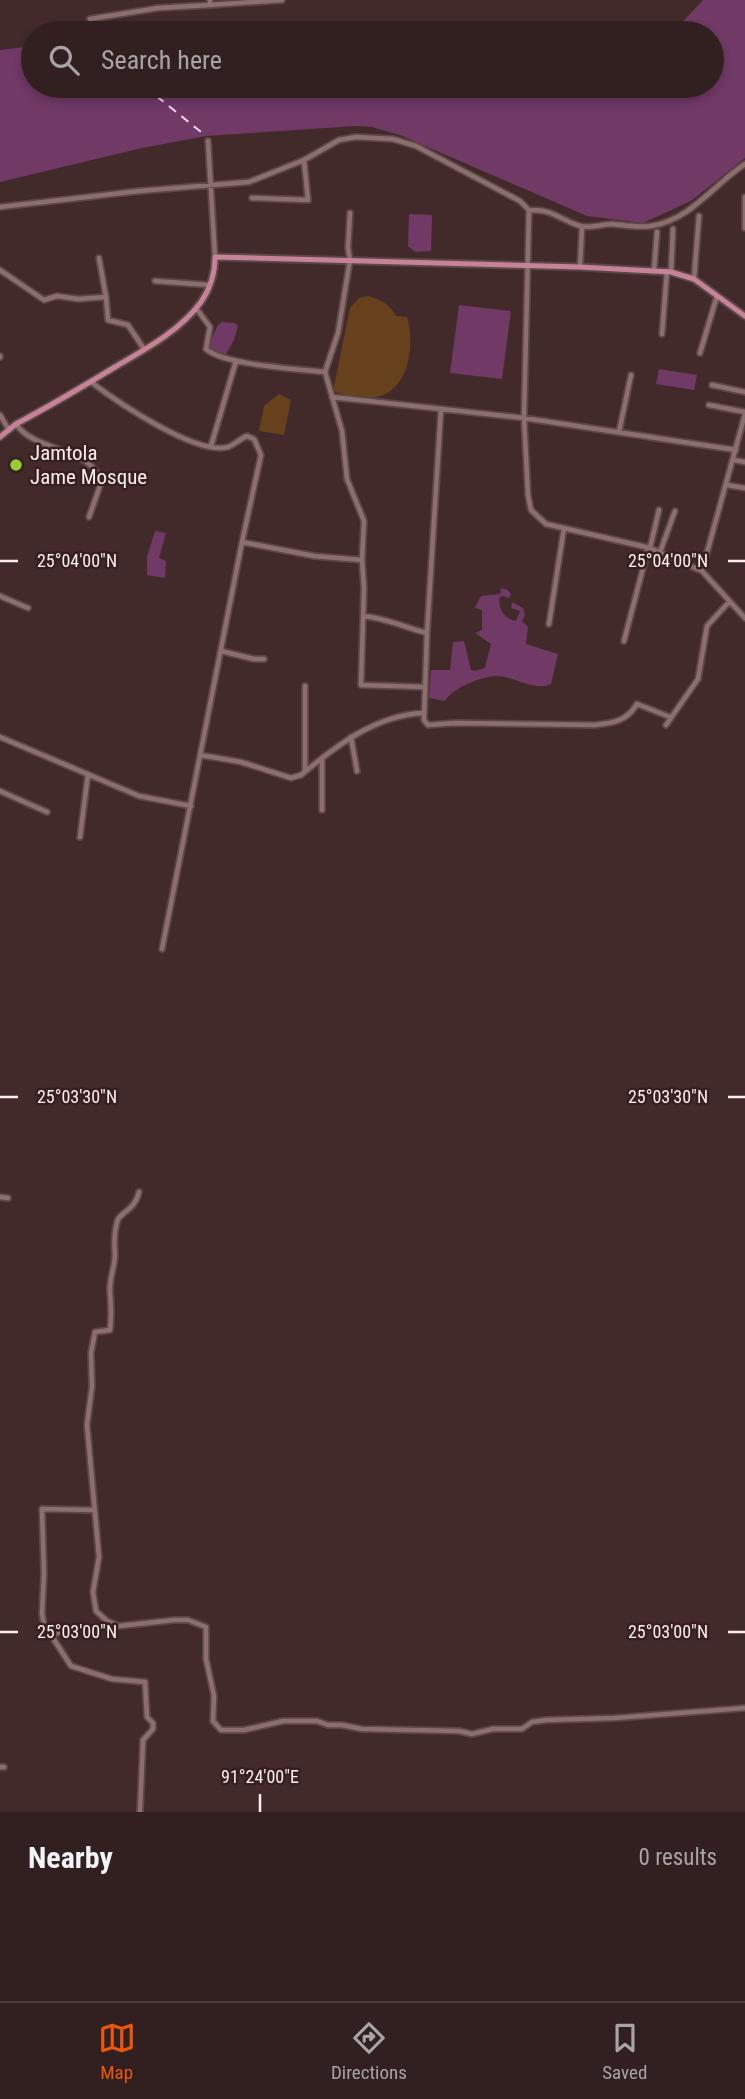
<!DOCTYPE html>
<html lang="en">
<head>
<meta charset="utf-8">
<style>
	:root { --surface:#322020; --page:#3a2829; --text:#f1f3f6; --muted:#a8a3a5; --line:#4d3e3e; --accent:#ea580c }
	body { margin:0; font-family:"Roboto Condensed",sans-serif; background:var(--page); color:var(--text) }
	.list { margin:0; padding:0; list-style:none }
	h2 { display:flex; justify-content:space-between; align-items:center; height:91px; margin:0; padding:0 28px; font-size:30px }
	h2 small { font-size:23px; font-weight:400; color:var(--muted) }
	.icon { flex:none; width:38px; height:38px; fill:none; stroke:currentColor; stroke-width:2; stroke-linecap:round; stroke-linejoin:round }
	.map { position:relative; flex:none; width:745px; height:1812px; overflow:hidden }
	.search { position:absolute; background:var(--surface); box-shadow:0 4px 10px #0003; left:21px; right:21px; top:21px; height:77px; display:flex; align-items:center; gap:18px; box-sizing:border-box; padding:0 24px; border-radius:38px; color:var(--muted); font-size:26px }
	.sheet { height:189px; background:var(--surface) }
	nav { display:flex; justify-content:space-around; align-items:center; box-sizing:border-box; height:98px; border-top:2px solid var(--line); background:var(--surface); font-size:19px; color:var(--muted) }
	nav a { display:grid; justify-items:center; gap:4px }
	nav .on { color:var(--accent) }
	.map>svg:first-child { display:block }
	.green { fill:#67411e }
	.water { fill:#703966 }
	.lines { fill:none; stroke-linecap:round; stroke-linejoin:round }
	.ferry { stroke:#f8d5f0; stroke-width:2; stroke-dasharray:9 7; stroke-linecap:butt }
	.minor-casing { stroke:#5c4747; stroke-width:8 }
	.major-casing { stroke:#5c4747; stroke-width:9 }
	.minor { stroke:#8c6e6e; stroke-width:4.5 }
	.major { stroke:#c68297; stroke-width:5 }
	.ticks { fill:none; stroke:#feeded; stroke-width:2.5 }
	.poi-dot { fill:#98cb37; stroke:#382021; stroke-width:2.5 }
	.labels { text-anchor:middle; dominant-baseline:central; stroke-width:5; stroke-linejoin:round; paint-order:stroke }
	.poi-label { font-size:21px; fill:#feeded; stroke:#382021; text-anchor:start }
	.ticks-label { font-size:18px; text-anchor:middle; fill:#feeded; stroke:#382021; stroke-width:5; stroke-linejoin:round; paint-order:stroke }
</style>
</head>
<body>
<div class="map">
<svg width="745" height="1812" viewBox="0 0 745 1812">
	<rect width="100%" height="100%" fill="#432a2a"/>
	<path class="green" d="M368 296C382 300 389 304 396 316L407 317C415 343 410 390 377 397 363 400 347 396 333 391L350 308 359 298Z
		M279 394 291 400 284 435 259 431 264 406Z"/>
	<path class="water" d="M703 0H745V158L691 201 643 223 587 216 400 135 372 127 356 126 206 136 142 148 0 182V50L33 46V86H524L541 89 575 86H712V33H672Z
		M291 21 322 24 365 33H164Z
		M409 214 432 215 431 251 415 252 408 246Z
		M459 305 511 311 502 379 450 373Z
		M222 322 235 323 238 326 234 340 225 356 209 350 208 346 218 325Z
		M659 369 697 375 694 390 656 384Z
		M155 531 166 533 159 558 166 561 165 578 147 575V557Z
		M501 588 508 590 511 595 509 598 503 596 499 598C499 609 504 619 516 621L520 611 511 608 512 602 523 608 525 615 522 621 528 627 526 644 558 654 551 684C535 692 515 677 498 676 484 675 452 688 445 701L429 698 431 670H450L453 642 464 641 471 670 475 671 485 668 491 644 475 633 482 630V610L475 608 481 596 500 594Z"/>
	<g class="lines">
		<path class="ferry" d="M144 86 206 136"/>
		<g class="minor-casing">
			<path id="minor" d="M210 5 282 0
				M90 19 158 8 210 5V0
				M208 141 215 257
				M745 197V228
				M252 198 308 200 304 160
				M0 207 139 191 249 182 304 160 339 140 356 137 393 139 416 146 520 201 529 210C557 210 557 219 580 226 589 229 602 224 612 224 624 225 639 228 651 226 691 220 714 184 745 164
				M529 210 524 418 528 495 531 510 546 524 650 548 702 571 745 618
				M350 213 348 248 350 260 338 333 325 372 342 431 347 479 364 521 362 560 364 588 361 685 425 687
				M99 258 106 297
				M580 267 582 227
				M0 270 44 300 57 296 78 299 106 297 108 320 128 325 144 349
				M654 270 657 232
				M671 272 673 229
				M694 279 699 216
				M155 281 210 285
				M196 308 210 327 206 349C224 365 298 369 325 372
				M662 334 667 271
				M700 353 717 296
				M0 357V356
				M91 382C116 401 196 456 228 447 234 445 241 438 247 436L254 439 261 455 242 542 162 949
				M712 385 745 392
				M332 397 524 418 736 450
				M709 405 745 412
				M441 409 427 633 424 720 428 725 455 723 594 725C614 723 627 721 637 704L670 717
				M0 415 9 430
				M16 424C34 452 95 448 101 483L89 517
				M619 432 631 375
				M211 446 236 361
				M734 460 745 462
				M727 485 745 488
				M242 542 314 556 362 560
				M650 548 659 510
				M660 552 675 511
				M702 571 745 414
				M0 596 28 608
				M363 616C385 618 404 627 427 633
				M549 624 564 528
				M624 641 648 549
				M221 651 254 659H264
				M305 686V771
				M666 725 698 679 707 626 729 602
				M0 737 139 796 191 806
				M351 737 357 771
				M200 755 241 762 291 778 301 775C337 745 376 715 424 713
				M322 759V810
				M0 791 47 812
				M80 837 88 774
				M139 1192C135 1211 119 1212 117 1222 114 1233 114 1243 115 1254 115 1267 109 1279 110 1292 111 1306 112 1316 110 1330L95 1332 91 1353 92 1386 87 1425 99 1557 93 1592 96 1611 107 1621 119 1626 174 1620H188L206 1627V1659L214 1696 213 1721 221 1730H244L283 1721H317L328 1725H342L362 1729 459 1731 472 1734 493 1729H522L532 1722 546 1720 615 1718 745 1708
				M0 1197 8 1198
				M63 1631 51 1635 71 1666 112 1679 145 1682 147 1717 153 1723V1729L143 1740 140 1812
				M51 1635 45 1629 42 1614 44 1574 42 1509 94 1510
				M0 1767H4"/>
		</g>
		<g class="major-casing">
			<path id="major" d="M0 437 16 424C50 406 82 387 115 367 144 350 180 331 201 302 210 289 215 273 215 257L580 267 671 272 694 279 745 316"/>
		</g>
		<use href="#minor" class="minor"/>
		<use href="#major" class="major"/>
	</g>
	<path class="ticks" d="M0 561H18M728 561H745M0 1097H18M728 1097H745M0 1632H18M728 1632H745M260 1794V1812"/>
	<circle class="poi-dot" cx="16" cy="465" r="7"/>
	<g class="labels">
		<g class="poi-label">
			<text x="30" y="453">Jamtola<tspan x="30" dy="24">Jame Mosque</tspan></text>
		</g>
	</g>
	<g class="ticks-label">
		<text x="77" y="567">25°04'00"N</text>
		<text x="668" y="567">25°04'00"N</text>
		<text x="77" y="1103">25°03'30"N</text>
		<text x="668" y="1103">25°03'30"N</text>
		<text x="77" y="1638">25°03'00"N</text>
		<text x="668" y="1638">25°03'00"N</text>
		<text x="260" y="1783">91°24'00"E</text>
	</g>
</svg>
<div class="search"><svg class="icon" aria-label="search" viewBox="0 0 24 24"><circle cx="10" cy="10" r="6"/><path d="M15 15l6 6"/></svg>Search here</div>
</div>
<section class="sheet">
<h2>Nearby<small>0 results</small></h2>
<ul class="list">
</ul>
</section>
<nav>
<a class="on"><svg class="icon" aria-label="map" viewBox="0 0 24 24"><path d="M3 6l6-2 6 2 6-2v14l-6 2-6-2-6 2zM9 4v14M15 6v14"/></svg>Map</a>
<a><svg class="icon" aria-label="directions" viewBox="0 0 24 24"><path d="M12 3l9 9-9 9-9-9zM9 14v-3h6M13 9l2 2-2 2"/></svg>Directions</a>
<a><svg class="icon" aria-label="saved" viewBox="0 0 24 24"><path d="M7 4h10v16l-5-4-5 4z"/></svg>Saved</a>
</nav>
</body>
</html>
